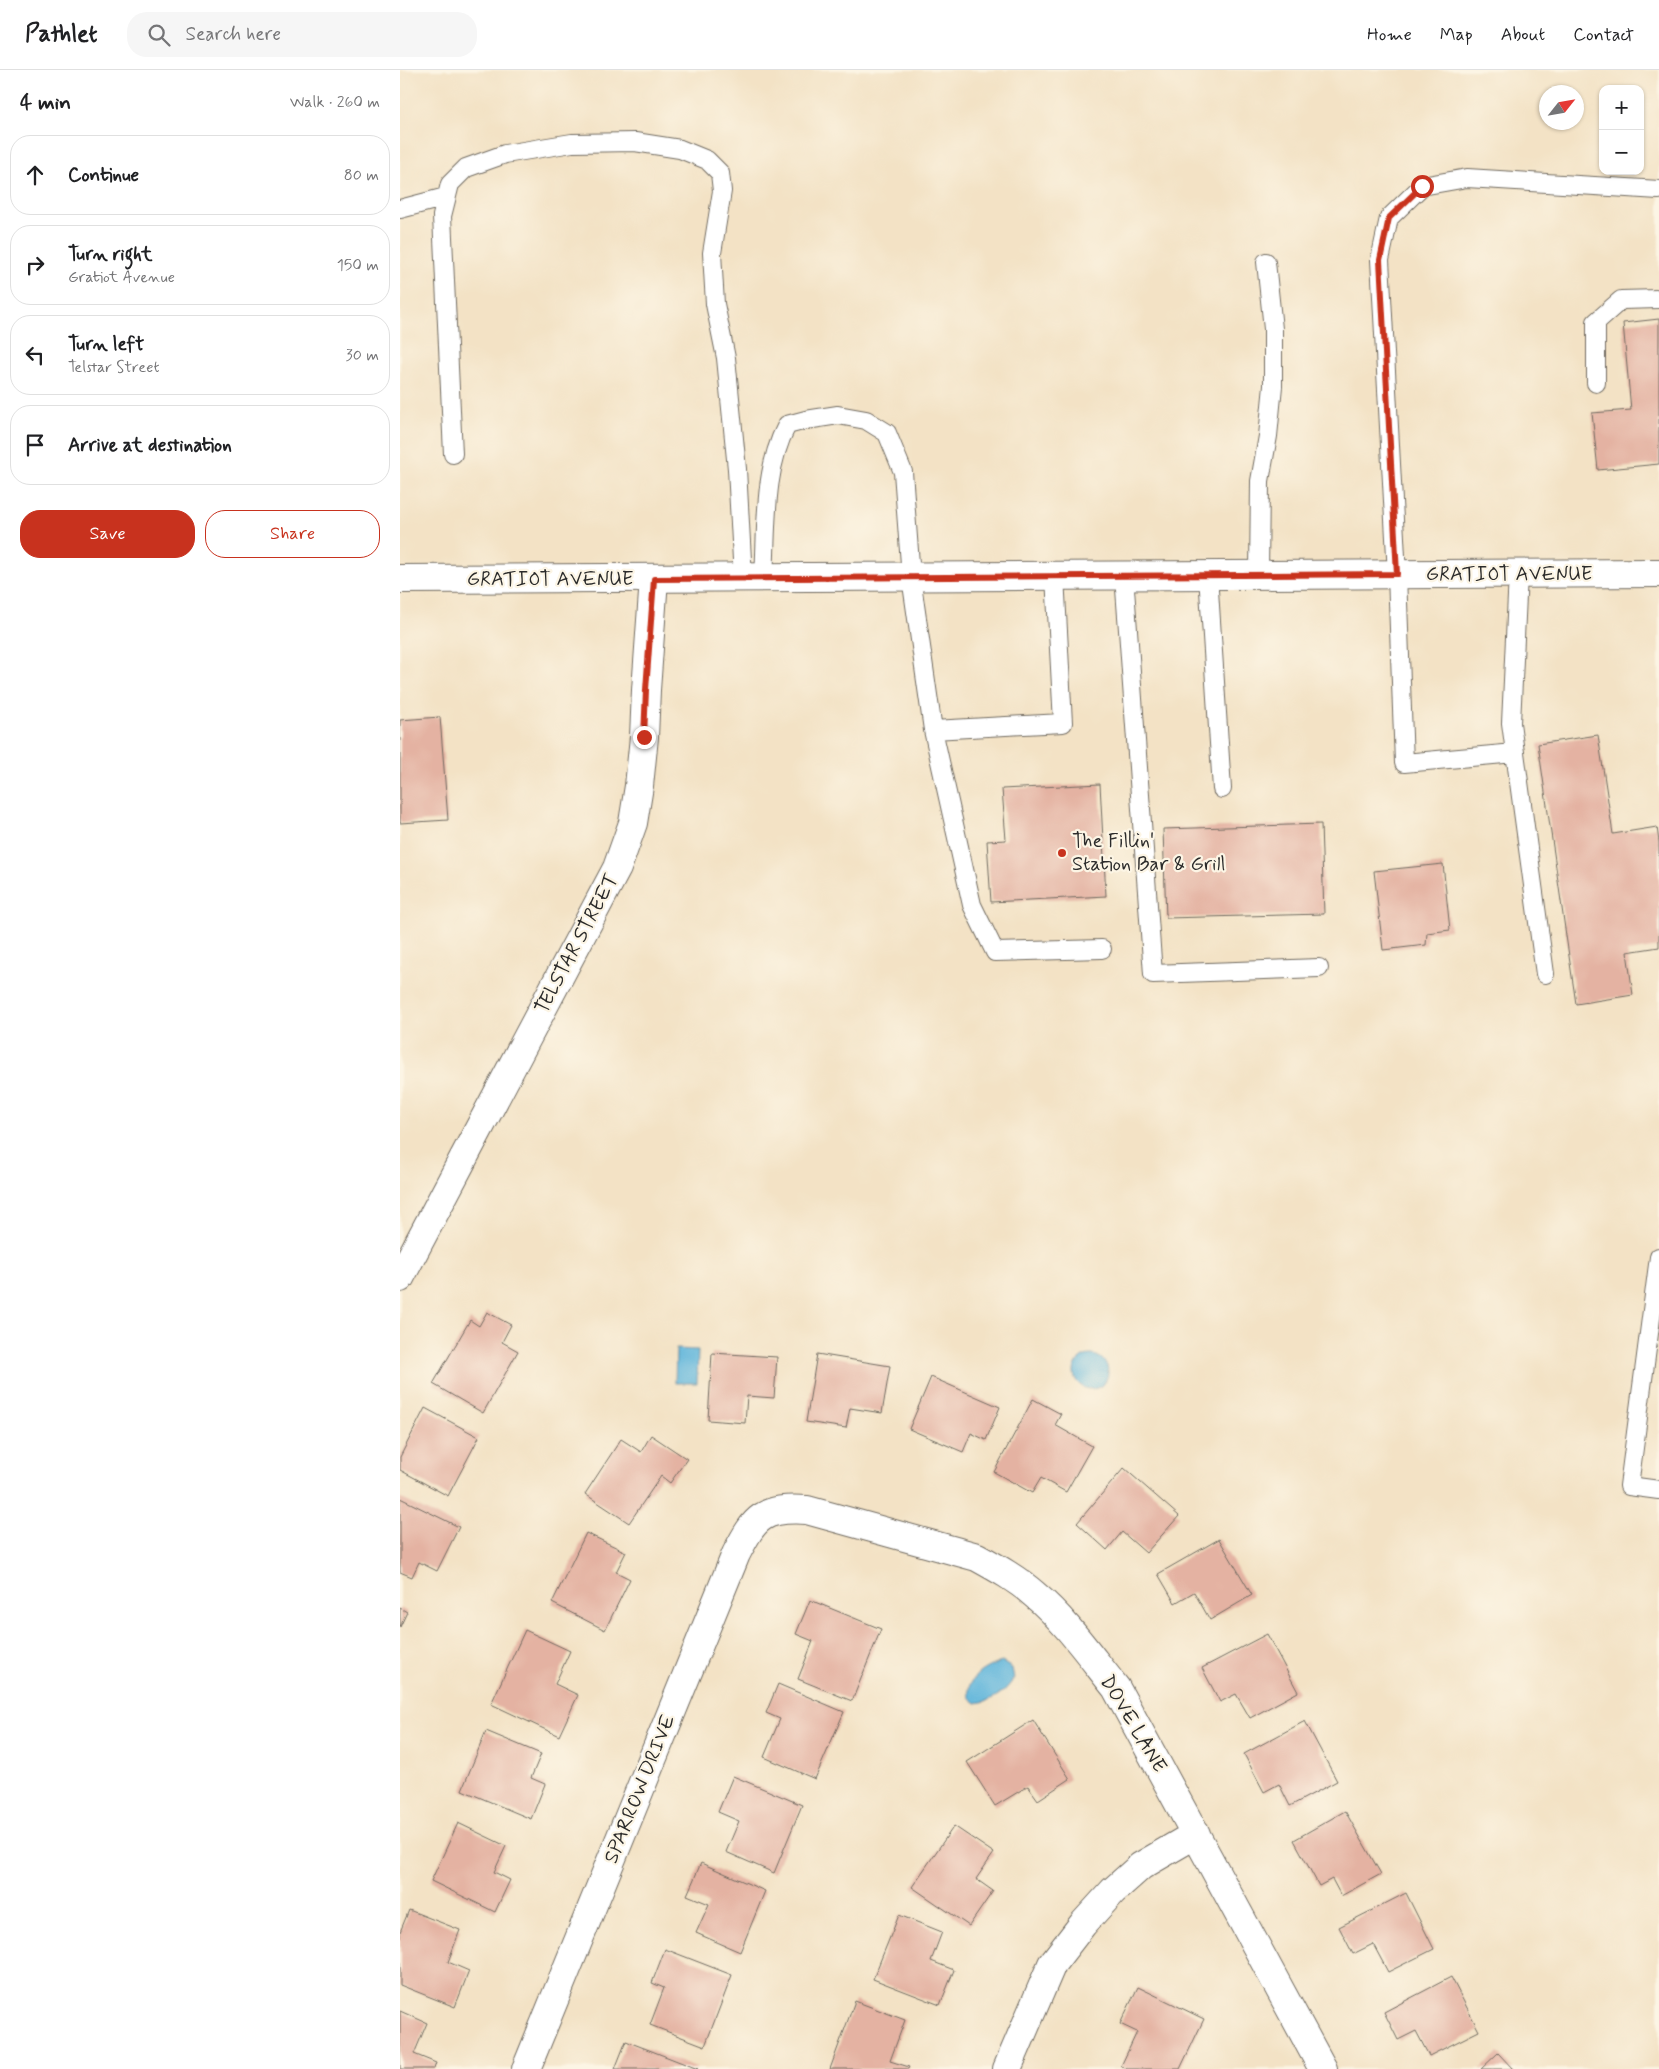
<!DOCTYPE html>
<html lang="en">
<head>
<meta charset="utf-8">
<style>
	:root { --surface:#fff; --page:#f6f6f6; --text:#202124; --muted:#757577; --line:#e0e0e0; --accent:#c8321e }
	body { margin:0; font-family:Mynerve,sans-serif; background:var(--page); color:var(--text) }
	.controls { position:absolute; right:15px; top:15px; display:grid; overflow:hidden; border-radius:10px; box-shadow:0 1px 4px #0004 }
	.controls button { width:45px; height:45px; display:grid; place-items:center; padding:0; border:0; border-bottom:1px solid var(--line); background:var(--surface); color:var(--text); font:25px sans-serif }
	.compass { position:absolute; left:1139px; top:15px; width:45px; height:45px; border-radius:50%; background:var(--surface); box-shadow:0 1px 4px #0004; rotate:59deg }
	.stop { position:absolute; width:15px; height:15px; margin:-11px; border:4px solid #c8321e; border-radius:50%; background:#fff }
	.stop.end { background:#c8321e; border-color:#fff; box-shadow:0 1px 5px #0008 }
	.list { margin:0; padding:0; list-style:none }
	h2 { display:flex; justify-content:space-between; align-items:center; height:65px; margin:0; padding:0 20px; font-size:21px }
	h2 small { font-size:16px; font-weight:400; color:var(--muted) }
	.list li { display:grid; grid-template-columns:32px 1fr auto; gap:15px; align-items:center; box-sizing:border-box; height:80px; margin:0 10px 10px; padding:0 10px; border:1px solid var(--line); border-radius:20px }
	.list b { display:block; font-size:19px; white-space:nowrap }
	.list p { margin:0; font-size:16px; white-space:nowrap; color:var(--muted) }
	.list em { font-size:16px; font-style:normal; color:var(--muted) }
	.actions { display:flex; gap:10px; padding:15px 20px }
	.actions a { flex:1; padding:11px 0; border:1px solid var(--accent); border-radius:20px; text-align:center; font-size:18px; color:var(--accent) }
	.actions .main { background:var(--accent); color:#fff }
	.icon { flex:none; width:28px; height:28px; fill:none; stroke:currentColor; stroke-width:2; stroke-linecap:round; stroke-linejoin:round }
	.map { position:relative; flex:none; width:1259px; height:1999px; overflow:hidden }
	header { display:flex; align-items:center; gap:30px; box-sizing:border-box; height:70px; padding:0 25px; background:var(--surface); border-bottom:1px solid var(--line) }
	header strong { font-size:24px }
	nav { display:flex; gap:28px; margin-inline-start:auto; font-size:18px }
	.search { width:350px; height:45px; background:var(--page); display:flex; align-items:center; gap:12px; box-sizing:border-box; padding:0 18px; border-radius:20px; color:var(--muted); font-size:19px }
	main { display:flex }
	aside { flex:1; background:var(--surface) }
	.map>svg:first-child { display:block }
	.water { fill:#5eb5db; stroke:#447083 }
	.building { fill:#e4b2a2 }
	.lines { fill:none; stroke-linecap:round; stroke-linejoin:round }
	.service-casing { stroke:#716b61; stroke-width:20 }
	.minor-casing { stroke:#716b61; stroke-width:30 }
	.primary-casing { stroke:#716b61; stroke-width:30 }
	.service { stroke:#fff; stroke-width:18 }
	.minor { stroke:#fff; stroke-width:28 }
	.primary { stroke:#fff; stroke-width:28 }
	.route { stroke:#c8321e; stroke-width:6 }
	.poi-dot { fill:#c8321e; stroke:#fcf5e5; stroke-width:2 }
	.labels { text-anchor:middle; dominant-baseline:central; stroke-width:4.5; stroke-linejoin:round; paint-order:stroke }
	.street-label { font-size:20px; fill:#2b2b2b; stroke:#fcf5e5 }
	.poi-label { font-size:20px; fill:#2b2b2b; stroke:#fcf5e5; text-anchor:start }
</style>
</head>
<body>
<header>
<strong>Pathlet</strong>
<div class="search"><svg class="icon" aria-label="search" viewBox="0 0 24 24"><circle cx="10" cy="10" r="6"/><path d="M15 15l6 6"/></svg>Search here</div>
<nav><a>Home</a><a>Map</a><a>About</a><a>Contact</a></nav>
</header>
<main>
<aside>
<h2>4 min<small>Walk · 260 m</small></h2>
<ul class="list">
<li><svg class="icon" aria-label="ahead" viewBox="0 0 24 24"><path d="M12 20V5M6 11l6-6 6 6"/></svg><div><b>Continue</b></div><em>80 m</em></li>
<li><svg class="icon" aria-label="right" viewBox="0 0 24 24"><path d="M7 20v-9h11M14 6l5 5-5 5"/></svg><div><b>Turn right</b><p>Gratiot Avenue</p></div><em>150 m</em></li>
<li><svg class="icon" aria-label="left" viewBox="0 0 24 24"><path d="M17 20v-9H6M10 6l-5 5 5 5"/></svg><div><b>Turn left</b><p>Telstar Street</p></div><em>30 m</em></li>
<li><svg class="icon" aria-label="arrive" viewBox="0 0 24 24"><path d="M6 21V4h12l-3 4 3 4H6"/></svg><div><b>Arrive at destination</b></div></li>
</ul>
<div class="actions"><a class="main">Save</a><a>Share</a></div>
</aside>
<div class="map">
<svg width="1259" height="1999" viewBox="0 0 1259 1999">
	<rect width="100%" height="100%" fill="#fcf5e5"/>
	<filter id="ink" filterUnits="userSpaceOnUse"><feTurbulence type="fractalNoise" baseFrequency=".02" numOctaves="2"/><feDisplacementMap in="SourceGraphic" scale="10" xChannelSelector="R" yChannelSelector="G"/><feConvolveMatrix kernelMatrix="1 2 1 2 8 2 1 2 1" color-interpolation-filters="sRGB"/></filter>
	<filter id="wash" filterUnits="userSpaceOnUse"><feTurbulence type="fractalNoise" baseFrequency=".0096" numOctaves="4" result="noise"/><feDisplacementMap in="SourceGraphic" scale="20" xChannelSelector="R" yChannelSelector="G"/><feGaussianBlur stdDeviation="1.12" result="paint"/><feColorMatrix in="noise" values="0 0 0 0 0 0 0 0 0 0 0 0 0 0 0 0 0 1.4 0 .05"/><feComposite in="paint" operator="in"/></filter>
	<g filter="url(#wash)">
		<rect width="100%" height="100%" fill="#f3e2c5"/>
		<path class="water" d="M276 1279 298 1280 297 1313H275Z
			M674 1302a17 17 0 1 1 34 0a17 17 0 1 1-34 0Z
			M602 1592 612 1598 614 1608C606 1622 593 1631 576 1633L569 1627C566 1607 585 1597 602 1592Z"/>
		<g id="blocks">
			<path class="building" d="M1259 249V394L1198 400 1192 343 1231 340 1223 253Z
				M40 647 48 750 0 753V650Z
				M1198 665 1213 764 1257 757 1259 772V877L1227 882 1233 925 1176 934 1138 674Z
				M700 714 706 826 591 832 587 771 606 770 602 719Z
				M921 754 924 844 766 848 763 759Z
				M1043 794 1050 860 1027 863 1026 875 983 880 974 801Z
				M87 1242 111 1255 102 1272 118 1281 83 1343 33 1314 70 1250 79 1256Z
				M312 1283 377 1287 374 1328 347 1326 345 1353 308 1350Z
				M417 1284 490 1296 482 1343 450 1338 446 1358 406 1352Z
				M531 1307 600 1337 586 1370 571 1363 563 1382 509 1359Z
				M633 1329 661 1344 655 1355 692 1376 666 1422 641 1408 632 1423 594 1402Z
				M25 1338 79 1367 48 1426 0 1400V1387Z
				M251 1365 287 1389 270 1413 261 1406 229 1453 185 1424 221 1369 241 1382Z
				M724 1398 779 1446 746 1483 722 1462 707 1480 677 1453Z
				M0 1428 59 1457 37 1501 19 1492 12 1507 0 1502Z
				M186 1463 226 1482 216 1502 230 1509 205 1560 152 1533Z
				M819 1469 852 1525 810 1550 794 1522 775 1533 758 1504Z
				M410 1530 481 1559 452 1631 398 1609 413 1571 396 1564Z
				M0 1538 7 1542 0 1557Z
				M125 1560 170 1581 155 1614 178 1625 159 1666 91 1634Z
				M867 1564 898 1622 850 1648 836 1624 820 1632 802 1598Z
				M378 1614 444 1642 415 1709 364 1687 380 1649 366 1643Z
				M633 1650 670 1709 638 1730 628 1716 595 1736 567 1692Z
				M905 1651 937 1711 890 1736 879 1714 864 1722 844 1684Z
				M86 1661 141 1684 131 1708 145 1714 131 1749 62 1720Z
				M333 1706 402 1735 374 1803 326 1782 339 1751 318 1742Z
				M945 1741 981 1804 941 1826 932 1809 919 1816 894 1770Z
				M58 1753 106 1776 94 1802 110 1810 95 1842 31 1811Z
				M554 1756 594 1783 576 1809 593 1821 569 1856 512 1817Z
				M301 1793 365 1821 340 1882 296 1863 309 1834 287 1825Z
				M1006 1823 1034 1879 988 1902 973 1874 953 1884 939 1857Z
				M9 1840 60 1860 48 1892 69 1901 55 1937 0 1915V1862Z
				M499 1845 542 1862 531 1891 554 1900 540 1935 473 1909Z
				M265 1879 332 1905 305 1976 250 1955 264 1918 252 1913Z
				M1051 1907 1079 1961 1029 1986 1016 1961 998 1970 984 1942Z
				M738 1917 804 1949 780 1999H727L721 1996 737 1962 720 1954Z
				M455 1931 505 1950 490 1991 509 1997 508 1999H430Z
				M0 1941 27 1953 14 1984 36 1993 34 1999H0Z
				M226 1971 298 1999H215Z
				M1098 1983 1113 1999H1081Z"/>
		</g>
	</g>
	<g filter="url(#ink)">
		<use href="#blocks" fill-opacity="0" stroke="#716b61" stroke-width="1"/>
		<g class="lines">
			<g class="service-casing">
				<path id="service" d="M0 139 46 127
					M1196 313V252L1221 230 1259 229
					M53 384 42 146 50 114 66 98 105 84 172 73 235 72 280 79 307 90 320 103 322 121 312 183 315 234 326 288 337 399 343 508
					M1118 504 1111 653 1145 904
					M724 505 753 904 919 898
					M808 505 822 719
					M859 505 860 411 868 366 873 316V259L866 192
					M364 508C367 458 363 400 387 355L406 350 438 345 466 350 487 363 503 402 511 507 533 660 572 835 595 882 702 879
					M533 660 663 653 655 506
					M1115 683 1004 693 997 505 980 190 989 148 1022 116 1067 108 1259 120
					M1259 1187 1229 1416 1259 1420"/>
			</g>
			<g class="minor-casing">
				<path id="minor" d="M0 1208 217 798 233 753 239 716 244 667 246 620 254 509
					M126 1999 336 1484C355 1447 363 1437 407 1440L577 1487C597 1498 617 1509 635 1525 666 1551 690 1586 716 1618L923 1999
					M607 1999 652 1894 683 1854 713 1821 741 1796 796 1764"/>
			</g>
			<g class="primary-casing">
				<path id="primary" d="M0 509 1259 503"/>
			</g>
			<use href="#service" class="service"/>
			<use href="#minor" class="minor"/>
			<use href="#primary" class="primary"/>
		</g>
	</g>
	<g class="lines" filter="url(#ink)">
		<path class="route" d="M244 667 246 620 254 509 997 504 980 190 989 148 1022 116"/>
	</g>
	<circle class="poi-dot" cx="662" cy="783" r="5"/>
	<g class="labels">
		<g class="street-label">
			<text x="1109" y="504">GRATIOT AVENUE</text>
			<text x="150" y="509">GRATIOT AVENUE</text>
			<text transform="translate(177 874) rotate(-62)">TELSTAR STREET</text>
			<text transform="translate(733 1654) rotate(59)">DOVE LANE</text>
			<text transform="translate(240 1719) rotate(-68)">SPARROW DRIVE</text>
		</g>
		<g class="poi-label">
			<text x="672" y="771">The Fillin'<tspan x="672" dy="23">Station Bar &amp; Grill</tspan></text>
		</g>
	</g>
</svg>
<div class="controls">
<button>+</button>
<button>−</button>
</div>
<svg class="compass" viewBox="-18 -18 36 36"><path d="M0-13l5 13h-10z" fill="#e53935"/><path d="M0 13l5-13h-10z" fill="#757577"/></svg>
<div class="stop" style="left:1022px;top:116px"></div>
<div class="stop end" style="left:244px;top:667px"></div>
</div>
</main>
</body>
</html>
